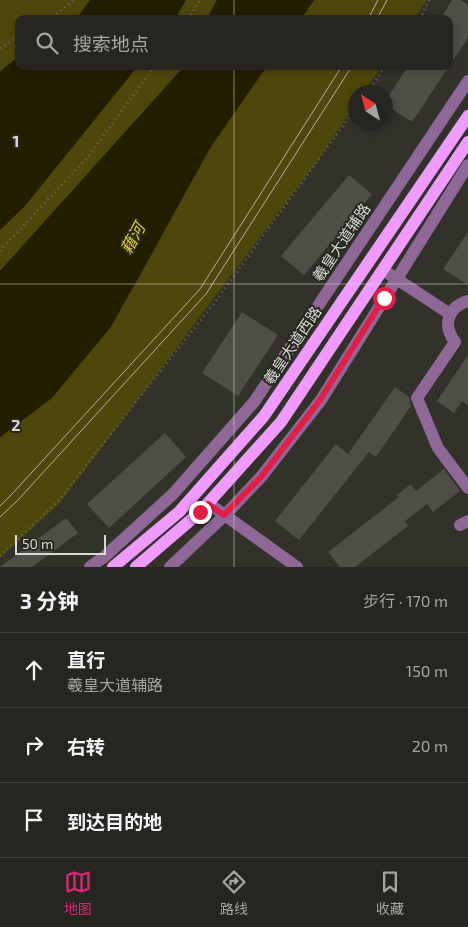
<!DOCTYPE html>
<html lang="zh">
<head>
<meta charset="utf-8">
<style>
	:root { --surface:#262520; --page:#32312d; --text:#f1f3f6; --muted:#a4a5a5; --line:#42423e; --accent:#db2777 }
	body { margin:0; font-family:"Exo 2","Noto Sans SC",sans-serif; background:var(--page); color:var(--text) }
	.compass { position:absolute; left:348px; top:85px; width:45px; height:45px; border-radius:50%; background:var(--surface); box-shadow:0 2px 8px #0003; rotate:324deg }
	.scale { position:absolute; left:15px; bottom:12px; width:91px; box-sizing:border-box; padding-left:5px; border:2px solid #dadad5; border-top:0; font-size:14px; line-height:18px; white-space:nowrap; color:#dadad5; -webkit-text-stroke:4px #282720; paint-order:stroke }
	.stop { position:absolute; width:15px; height:15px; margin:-11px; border:4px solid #e11d48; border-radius:50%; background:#fff }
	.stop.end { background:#e11d48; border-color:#fff; box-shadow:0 1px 5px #0008 }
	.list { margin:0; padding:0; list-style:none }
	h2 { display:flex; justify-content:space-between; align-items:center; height:65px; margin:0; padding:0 20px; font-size:21px }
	h2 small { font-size:16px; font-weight:400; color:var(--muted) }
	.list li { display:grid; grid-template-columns:32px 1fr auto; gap:15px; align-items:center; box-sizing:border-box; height:75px; padding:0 20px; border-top:1px solid var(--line) }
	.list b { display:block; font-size:19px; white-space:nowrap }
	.list p { margin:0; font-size:16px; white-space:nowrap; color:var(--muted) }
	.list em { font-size:16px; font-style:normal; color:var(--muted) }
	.icon { flex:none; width:28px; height:28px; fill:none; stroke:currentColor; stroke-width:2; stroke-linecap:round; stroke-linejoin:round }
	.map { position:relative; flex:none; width:468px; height:567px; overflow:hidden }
	.search { position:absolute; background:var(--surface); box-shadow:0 2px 8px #0003; left:15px; right:15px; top:15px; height:55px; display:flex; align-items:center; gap:12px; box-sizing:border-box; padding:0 18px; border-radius:10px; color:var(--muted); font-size:19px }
	.sheet { height:290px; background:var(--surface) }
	nav { display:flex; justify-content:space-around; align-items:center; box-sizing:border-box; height:70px; border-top:1px solid var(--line); background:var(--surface); font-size:14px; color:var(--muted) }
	nav a { display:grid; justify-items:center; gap:2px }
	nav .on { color:var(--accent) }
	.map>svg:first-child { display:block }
	.green { fill:#4e470c }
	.water { fill:#221e00 }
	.building { fill:#504f47 }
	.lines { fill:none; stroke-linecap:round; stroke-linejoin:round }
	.path { stroke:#6b6a64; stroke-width:2.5; stroke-dasharray:1 4; stroke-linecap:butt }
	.minor { stroke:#906897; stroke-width:12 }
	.major { stroke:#ef9bfd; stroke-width:12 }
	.tram { stroke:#b2b2ac; stroke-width:1 }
	.route { stroke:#e11d48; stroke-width:6 }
	.grid { fill:none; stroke:#dadad5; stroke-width:1; stroke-opacity:0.55 }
	.labels { text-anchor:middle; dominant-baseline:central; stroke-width:4; stroke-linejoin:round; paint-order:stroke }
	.street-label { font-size:15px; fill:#dadad5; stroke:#282720 }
	.water-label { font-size:16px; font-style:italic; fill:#e1d03e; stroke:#282720 }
	.grid-label { font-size:16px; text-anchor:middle; font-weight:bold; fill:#dadad5; stroke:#282720; stroke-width:4; stroke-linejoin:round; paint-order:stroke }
</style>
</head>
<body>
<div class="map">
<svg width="468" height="567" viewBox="0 0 468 567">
	<rect width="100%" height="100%" fill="#32312a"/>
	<path class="green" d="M0 0H217L207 19H19V66H182L180 71 0 271Z
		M314 0H427L414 19H301Z
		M267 66H382L364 92H356L355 105 318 160 60 503 0 558V437L52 398 134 287 210 148Z"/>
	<path class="water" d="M90 0H186L175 19H76Z
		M217 0H314L301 19H207Z
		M19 56V66H138L25 206 0 230V72L4 68Z
		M182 66H267L210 148 111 327 52 398 0 437V271L180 71Z"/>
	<path class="building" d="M452 0H461L468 5V38L449 66V19H440Z
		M408 66H449L412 122 386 105V100Z
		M349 175 372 194 304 275 281 256Z
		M468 232V285L443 269Z
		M242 312 278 335 238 396 202 373Z
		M468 355V406L462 401 454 413 437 401Z
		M395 387 409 397 411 406 376 457 369 452 299 540 275 521 336 444 348 454Z
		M165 433 186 457 109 528 87 504Z
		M444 469 460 491 433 512 427 504 405 521 408 526 355 567H340L328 552 399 497 397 495 411 484 416 491Z
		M66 518 78 533 32 567H0Z"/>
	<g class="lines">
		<path class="path" d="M48 19 63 9 73 0
			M188 19 200 0
			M420 19 429 0
			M0 48 19 36
			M367 92 386 66
			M0 251 87 158 155 66
			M0 556 59 500 215 302 356 108"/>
		<path class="minor" d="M383 270 450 314
			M468 301C448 307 442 325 455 342L417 398 438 448 468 488
			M208 503 297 567
			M460 525 468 521
			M90 567 104 557 173 494 254 402 468 81
			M170 567 225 515 261 477 321 400 468 165"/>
		<path class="major" d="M113 567 179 512 264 416 468 116
			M136 567 200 512 281 422 468 142"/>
		<path class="tram" d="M368 19 378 0
			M377 19 387 0
			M0 506 12 494 200 289 342 66
			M0 517 18 500 206 294 352 66"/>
	</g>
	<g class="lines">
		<path class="route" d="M200 512 208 504 224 515 261 477 320 400 384 298"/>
	</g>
	<path class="grid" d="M234 0V19M234 66V567M0 284H468"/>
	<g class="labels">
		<g class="street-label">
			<text transform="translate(341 242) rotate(-56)">羲皇大道辅路</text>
			<text transform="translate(292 345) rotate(-56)">羲皇大道西路</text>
		</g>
		<g class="water-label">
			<text transform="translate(132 238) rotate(-61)">藉河</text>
		</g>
	</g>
	<g class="grid-label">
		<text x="16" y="147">1</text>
		<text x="16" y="431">2</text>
	</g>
</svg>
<svg class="compass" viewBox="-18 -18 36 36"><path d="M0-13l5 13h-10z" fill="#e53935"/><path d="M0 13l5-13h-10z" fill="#a4a5a5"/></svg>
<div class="scale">50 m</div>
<div class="stop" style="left:384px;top:298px"></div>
<div class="stop end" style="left:200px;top:512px"></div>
<div class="search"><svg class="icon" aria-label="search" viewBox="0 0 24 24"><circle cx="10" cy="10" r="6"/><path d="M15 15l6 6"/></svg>搜索地点</div>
</div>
<section class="sheet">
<h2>3 分钟<small>步行 · 170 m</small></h2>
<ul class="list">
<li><svg class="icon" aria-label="ahead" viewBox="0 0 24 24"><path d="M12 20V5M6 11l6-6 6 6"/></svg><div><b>直行</b><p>羲皇大道辅路</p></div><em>150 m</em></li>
<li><svg class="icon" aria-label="right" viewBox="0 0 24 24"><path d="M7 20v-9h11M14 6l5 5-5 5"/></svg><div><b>右转</b></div><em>20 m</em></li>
<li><svg class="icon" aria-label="arrive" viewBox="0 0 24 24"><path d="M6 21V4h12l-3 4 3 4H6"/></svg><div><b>到达目的地</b></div></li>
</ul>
</section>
<nav>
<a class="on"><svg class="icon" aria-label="map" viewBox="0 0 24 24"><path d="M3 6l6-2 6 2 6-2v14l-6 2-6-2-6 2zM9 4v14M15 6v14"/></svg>地图</a>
<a><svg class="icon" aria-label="directions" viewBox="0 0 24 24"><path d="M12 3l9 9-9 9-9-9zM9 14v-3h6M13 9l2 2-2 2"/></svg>路线</a>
<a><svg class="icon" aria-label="saved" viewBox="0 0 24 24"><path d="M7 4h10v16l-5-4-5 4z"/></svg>收藏</a>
</nav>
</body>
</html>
